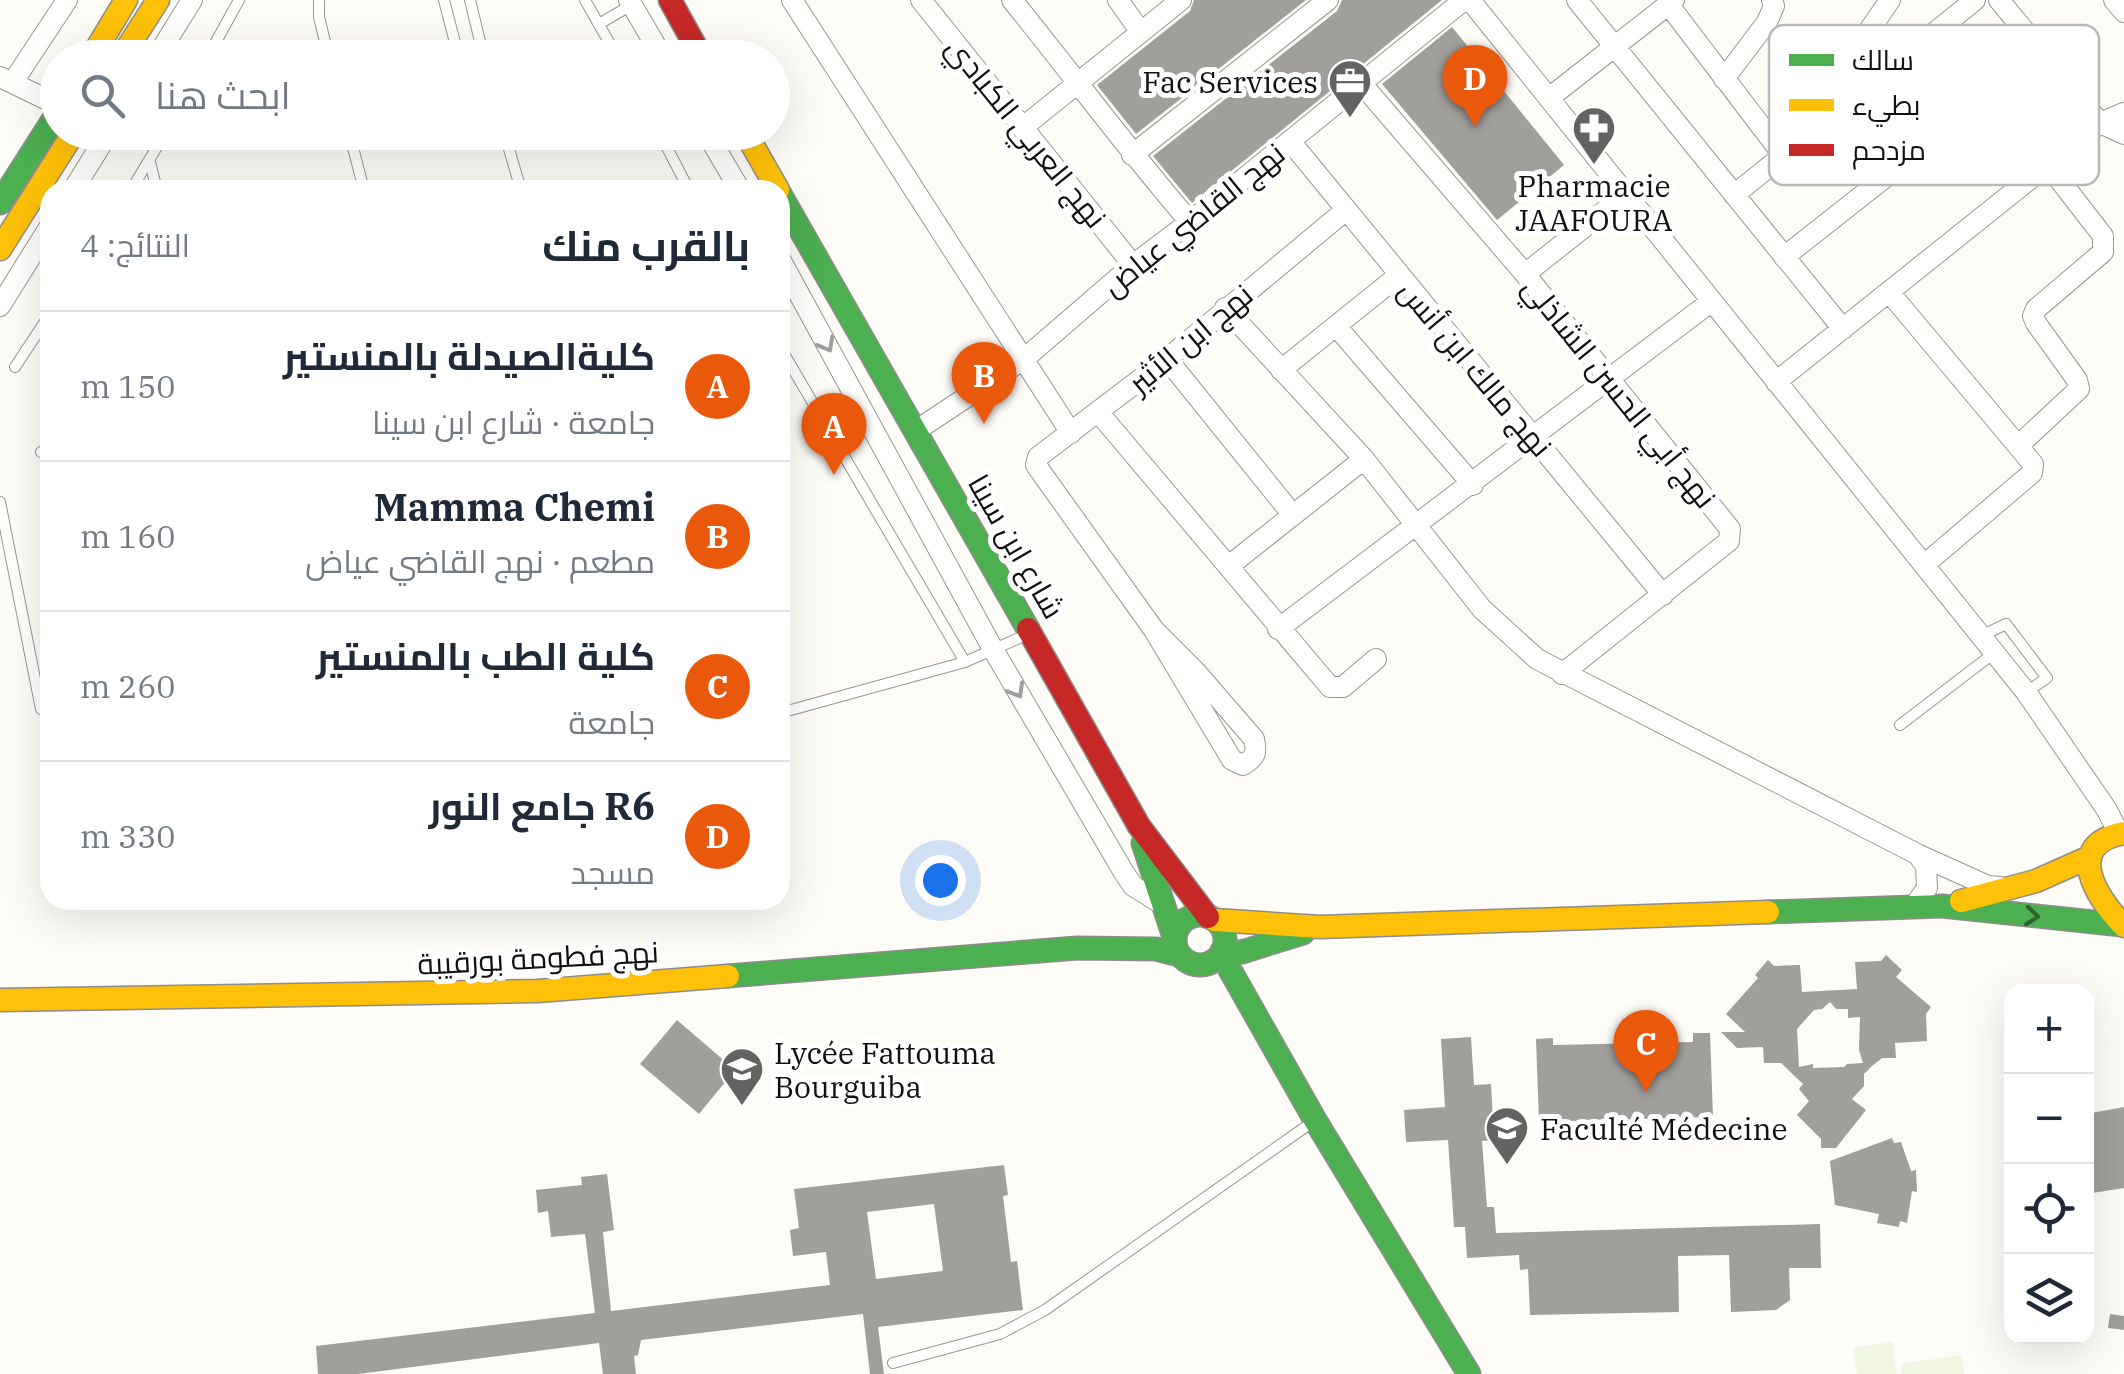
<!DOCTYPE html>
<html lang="ar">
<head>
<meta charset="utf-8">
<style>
	:root { --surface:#fff; --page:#f2f2f3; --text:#1f2937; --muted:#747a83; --line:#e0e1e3; --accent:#ea580c }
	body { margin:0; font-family:"IBM Plex Serif",Cairo,serif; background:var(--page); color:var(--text); direction:rtl }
	.controls { position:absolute; right:30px; bottom:30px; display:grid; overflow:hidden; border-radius:20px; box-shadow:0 10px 40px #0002 }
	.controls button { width:90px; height:90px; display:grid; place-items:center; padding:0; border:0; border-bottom:2px solid var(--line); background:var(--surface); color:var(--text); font:50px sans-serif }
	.you { position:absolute; left:940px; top:880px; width:35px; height:35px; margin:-25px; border:8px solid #fff; border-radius:50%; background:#1a73e8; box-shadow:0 0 0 15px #1a73e833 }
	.badge { display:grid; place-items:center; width:65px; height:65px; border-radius:50%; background:var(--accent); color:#fff; font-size:32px; font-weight:700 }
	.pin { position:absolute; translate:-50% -82px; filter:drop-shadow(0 2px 5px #0008) }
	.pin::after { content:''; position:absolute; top:52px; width:35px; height:30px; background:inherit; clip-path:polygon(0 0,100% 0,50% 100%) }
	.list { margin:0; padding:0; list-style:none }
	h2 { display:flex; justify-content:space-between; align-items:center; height:130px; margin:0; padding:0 40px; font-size:42px }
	h2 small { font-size:32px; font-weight:400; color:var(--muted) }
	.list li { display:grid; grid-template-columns:65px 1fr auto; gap:30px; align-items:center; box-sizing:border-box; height:150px; padding:0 40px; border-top:2px solid var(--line) }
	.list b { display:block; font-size:38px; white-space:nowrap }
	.list p { margin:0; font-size:32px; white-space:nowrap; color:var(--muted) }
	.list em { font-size:32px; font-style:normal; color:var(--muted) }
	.icon { flex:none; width:55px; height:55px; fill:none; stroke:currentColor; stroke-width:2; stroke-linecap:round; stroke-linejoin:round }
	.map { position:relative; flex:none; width:2124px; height:1374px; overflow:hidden; direction:ltr }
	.search { position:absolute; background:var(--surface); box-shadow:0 10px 40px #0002; left:40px; top:40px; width:750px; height:110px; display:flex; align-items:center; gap:25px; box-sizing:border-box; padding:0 35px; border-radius:55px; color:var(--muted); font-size:38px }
	.panel { position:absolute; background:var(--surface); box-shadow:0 10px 40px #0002; left:40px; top:180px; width:750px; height:730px; border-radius:30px; direction:rtl }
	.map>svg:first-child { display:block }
	.pitch { fill:#f0f6e1 }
	.building { fill:#a19f9c; fill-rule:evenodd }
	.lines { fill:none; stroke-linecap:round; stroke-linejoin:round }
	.lane-casing { stroke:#979795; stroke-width:12 }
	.street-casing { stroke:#979795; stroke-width:22 }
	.fast-casing { stroke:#8e8d8b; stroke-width:25 }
	.slow-casing { stroke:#8e8d8b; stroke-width:25 }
	.jam-casing { stroke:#8e8d8b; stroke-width:25 }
	.lane { stroke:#fffffe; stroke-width:10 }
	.street { stroke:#fffffe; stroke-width:20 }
	.fast { stroke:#4caf50; stroke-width:22 }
	.slow { stroke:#ffc107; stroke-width:22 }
	.jam { stroke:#c62828; stroke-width:22 }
	.oneway { stroke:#a0a09f }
	.oneway2 { stroke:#2e6030 }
	.labels { text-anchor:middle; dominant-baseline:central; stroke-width:10; stroke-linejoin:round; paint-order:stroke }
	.poi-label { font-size:30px; fill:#111; stroke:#fff; text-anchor:start }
	.street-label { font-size:30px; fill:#111; stroke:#fff }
	.key { fill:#fff; stroke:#b8b8b8; stroke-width:2.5 }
	.key-label { font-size:28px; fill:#111 }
</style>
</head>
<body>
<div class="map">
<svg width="2124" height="1374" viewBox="0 0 2124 1374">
	<rect width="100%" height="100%" fill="#fdfcf7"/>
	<path class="pitch" d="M1892 1342 1897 1374H1857L1853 1348Z
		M1961 1355 1964 1374H1902L1901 1364Z"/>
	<path class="building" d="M1194 0H1306L1136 134 1097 85 1190 11Z
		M1342 0H1442L1192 203 1153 156 1337 11Z
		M1452 27 1564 165 1497 220 1382 84Z
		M1886 955 1902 970 1896 977 1931 1007 1926 1014 1927 1041 1895 1043 1896 1058H1882L1872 1066 1864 1074V1086L1852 1099 1866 1110 1836 1148H1821V1139L1797 1115 1809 1101 1799 1089 1803 1084 1781 1063H1764L1763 1047 1737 1048 1721 1032H1745L1726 1014 1758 978 1755 975 1768 960 1774 966 1800 965 1802 992 1857 989 1855 962 1881 961ZM1830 1002 1836 1009H1848V1018L1860 1017 1859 1050 1863 1063 1847 1064 1844 1067 1813 1068V1064L1799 1067 1797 1029 1814 1010 1822 1009Z
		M677 1020 735 1070 699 1114 640 1064Z
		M1693 1033H1710L1713 1117 1539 1122 1536 1039 1553 1038V1045L1693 1042Z
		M1471 1037 1474 1085 1491 1084 1494 1140 1482 1141 1487 1207H1494L1496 1233 1820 1224 1821 1268H1789L1790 1300 1776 1310 1731 1312 1729 1255 1678 1256 1679 1312 1530 1315 1528 1269 1520 1270 1519 1255 1467 1258 1465 1227H1454L1448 1140 1406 1142 1404 1110 1445 1107 1441 1039Z
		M2124 1107V1188L2086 1194V1114Z
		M1892 1138 1894 1143 1901 1142 1911 1171 1916 1170 1917 1192 1912 1191 1907 1223 1900 1221 1899 1227 1877 1223 1879 1214 1835 1205 1830 1161Z
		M1004 1165 1008 1195 1003 1196 1011 1262 1017 1261 1023 1310 878 1327 884 1374H870L863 1314 641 1340 638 1355 634 1356 636 1374H603L599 1343 358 1374H318L316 1346 595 1313 585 1234 551 1237 548 1211 538 1213 536 1190 582 1185 581 1177 607 1174 614 1230 603 1232 611 1311 830 1285 826 1252 793 1256 790 1230 799 1228 794 1189ZM934 1204 943 1271 876 1279 867 1212Z
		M2110 1314 2124 1316V1330L2108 1328Z"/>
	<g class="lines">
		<g class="lane-casing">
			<path id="lane" d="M319 0V17L329 58
				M444 0 459 58
				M470 0 484 58
				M585 0 618 58
				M599 24 633 4
				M207 58 239 0
				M349 132 364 190
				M504 132 521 190
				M659 132 689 190
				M150 162 157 190
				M131 190 166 132
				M780 347 965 662
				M15 367 50 314
				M41 452 50 449
				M0 502 41 709
				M1981 636 2006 624 2047 678 2026 692
				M780 713 965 662 1026 635
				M1900 725 1994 653
				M893 1363 1000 1334 1045 1310 1314 1121"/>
		</g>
		<g class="street-casing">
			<path id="street" d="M629 0 663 58
				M792 0 1071 433
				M921 0 1133 265
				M1012 0C1072 74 1128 150 1190 222
				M1118 0 1140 31
				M1470 0 2026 692 2107 810 2118 832
				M1577 0 1843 329
				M1999 0 2100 123 2124 134
				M2114 0 2124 12
				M1668 4 1783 155
				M156 58 192 0
				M0 77 58 105
				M1724 79 1767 22 1774 6 1772 0
				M13 82 67 0
				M1361 83 1525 274 1730 529 1729 541 1562 674
				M1872 83 1866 75 1870 29 1890 0
				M1549 98 1674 0
				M1022 128 1181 0
				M706 132 740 190
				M1290 141 1663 595
				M1132 155 1328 0
				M73 190 109 132
				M1734 195 1975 0
				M1784 257 2043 53
				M780 259 994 651 1123 871 1133 886 1162 904
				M1525 274 1626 194
				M1889 292 2033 464 2032 473 1924 565
				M0 306 50 226
				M1225 308 1364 459 1482 609 1537 659 1917 854 1988 886 2000 887
				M1336 326 1473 485
				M1167 359 1292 514
				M1281 370 1398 276
				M1776 382 2100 123 2124 113
				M1099 413 1330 687H1343L1376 659
				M917 430 1024 359 1133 265 1190 222 1464 0
				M2019 445 2079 389 2077 380 2036 323 2033 316 2036 309 2103 252V236L2048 165
				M1230 565 1364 459
				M1278 629 1712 301
				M1154 630 1232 760 1243 765C1256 757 1257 753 1254 739L1196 672 1154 630 1043 475 1036 465 1038 457 1167 359 1346 210
				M1913 908 1927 888 1926 866 1917 854"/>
		</g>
		<g class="fast-casing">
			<path id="fast" d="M780 194 1028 629
				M0 203 58 112
				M1143 843 1175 940
				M1768 912 1942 906 2122 925
				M1175 940a25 25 0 1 1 50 0a25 25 0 1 1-50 0Z
				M1222 951 1242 952 1303 933
				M1221 954 1315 1120 1469 1374
				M728 976 1077 948 1156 949 1180 955"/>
		</g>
		<g class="slow-casing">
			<path id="slow" d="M91 58 126 0
				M121 58 158 0
				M745 132 778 190
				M0 249 74 132
				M2124 833C2063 844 2095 897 2124 926
				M1961 901 2036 881 2090 857
				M1215 920 1320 927 1768 912
				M0 1000 538 991 728 976"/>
		</g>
		<g class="jam-casing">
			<path id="jam" d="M670 0 702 58
				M1028 629 1139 826 1208 917"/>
		</g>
		<use href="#lane" class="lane"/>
		<use href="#street" class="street"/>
		<use href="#fast" class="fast"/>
		<use href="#slow" class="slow"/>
		<use href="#jam" class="jam"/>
	</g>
	<defs><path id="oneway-chevron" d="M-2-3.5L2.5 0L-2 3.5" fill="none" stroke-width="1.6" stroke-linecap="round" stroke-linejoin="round" transform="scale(2.5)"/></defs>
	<g class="oneway">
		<use href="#oneway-chevron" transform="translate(827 345) rotate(61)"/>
		<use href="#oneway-chevron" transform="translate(1017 691) rotate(60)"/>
	</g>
	<use class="oneway2" href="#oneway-chevron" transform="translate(2032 916) rotate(6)"/>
	<defs>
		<g id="office-pin" transform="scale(2.25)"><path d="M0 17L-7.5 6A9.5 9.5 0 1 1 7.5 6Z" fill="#646362" stroke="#fff"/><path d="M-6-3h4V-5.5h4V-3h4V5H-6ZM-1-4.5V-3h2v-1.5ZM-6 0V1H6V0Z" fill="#fff"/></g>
		<g id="pharmacy-pin" transform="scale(2.25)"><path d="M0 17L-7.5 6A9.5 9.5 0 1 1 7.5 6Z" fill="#646362" stroke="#fff"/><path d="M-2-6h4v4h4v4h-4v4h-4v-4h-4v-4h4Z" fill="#fff"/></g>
		<g id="school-pin" transform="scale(2.25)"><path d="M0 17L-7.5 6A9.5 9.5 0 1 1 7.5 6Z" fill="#646362" stroke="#fff"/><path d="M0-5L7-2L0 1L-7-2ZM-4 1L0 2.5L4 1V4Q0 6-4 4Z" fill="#fff"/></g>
	</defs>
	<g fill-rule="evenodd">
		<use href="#office-pin" x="1350" y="81"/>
		<use href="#pharmacy-pin" x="1594" y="128"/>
		<use href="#school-pin" x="742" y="1069"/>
		<use href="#school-pin" x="1507" y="1128"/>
	</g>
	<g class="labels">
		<g class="poi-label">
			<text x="1318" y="81" text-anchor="end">Fac Services</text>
			<text x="1594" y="185" text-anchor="middle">Pharmacie<tspan x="1594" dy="34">JAAFOURA</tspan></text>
			<text x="774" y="1052">Lycée Fattouma<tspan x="774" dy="34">Bourguiba</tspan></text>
			<text x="1540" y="1128">Faculté Médecine</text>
		</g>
		<g class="street-label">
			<text transform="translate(1027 132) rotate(51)">نهج العربي الكبادي</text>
			<text transform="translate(1193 219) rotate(-39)">نهج القاضي عياض</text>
			<text transform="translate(1190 338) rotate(-40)">نهج ابن الأثير</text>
			<text transform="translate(1476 368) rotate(50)">نهج مالك ابن أنس</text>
			<text transform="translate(1620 392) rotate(51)">نهج أبي الحسن الشاذلي</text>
			<text transform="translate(1017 546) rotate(60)">شارع ابن سينا</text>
			<text transform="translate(538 957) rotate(-3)">نهج فطومة بورقيبة</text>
		</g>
	</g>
	<rect x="1769" y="25" width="330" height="160" rx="15" class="key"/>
	<rect x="1789" y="54" width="45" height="12" fill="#4caf50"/>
	<rect x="1789" y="99" width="45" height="12" fill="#ffc107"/>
	<rect x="1789" y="144" width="45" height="12" fill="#c62828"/>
	<g class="key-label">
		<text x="1852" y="70">سالك</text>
		<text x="1852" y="115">بطيء</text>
		<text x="1852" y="160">مزدحم</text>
	</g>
</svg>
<div class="controls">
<button>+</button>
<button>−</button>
<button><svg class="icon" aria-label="locate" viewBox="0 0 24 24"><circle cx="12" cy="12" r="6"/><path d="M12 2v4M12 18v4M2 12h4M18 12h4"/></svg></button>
<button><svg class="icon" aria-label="layers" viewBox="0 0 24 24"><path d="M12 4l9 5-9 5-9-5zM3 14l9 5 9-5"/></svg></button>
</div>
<div class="you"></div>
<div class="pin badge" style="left:834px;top:475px">A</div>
<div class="pin badge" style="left:984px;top:424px">B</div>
<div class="pin badge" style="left:1646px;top:1092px">C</div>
<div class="pin badge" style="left:1475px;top:127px">D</div>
<div class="search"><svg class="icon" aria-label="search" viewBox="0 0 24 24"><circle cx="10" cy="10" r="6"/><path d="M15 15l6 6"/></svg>ابحث هنا</div>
<section class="panel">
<h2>بالقرب منك<small>النتائج: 4</small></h2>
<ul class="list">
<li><span class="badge">A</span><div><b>كليةالصيدلة بالمنستير</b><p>جامعة · شارع ابن سينا</p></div><em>150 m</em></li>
<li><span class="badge">B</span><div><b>Mamma Chemi</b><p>مطعم · نهج القاضي عياض</p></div><em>160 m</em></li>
<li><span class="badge">C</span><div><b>كلية الطب بالمنستير</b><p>جامعة</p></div><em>260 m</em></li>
<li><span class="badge">D</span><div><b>R6 جامع النور</b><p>مسجد</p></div><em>330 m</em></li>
</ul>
</section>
</div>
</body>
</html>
